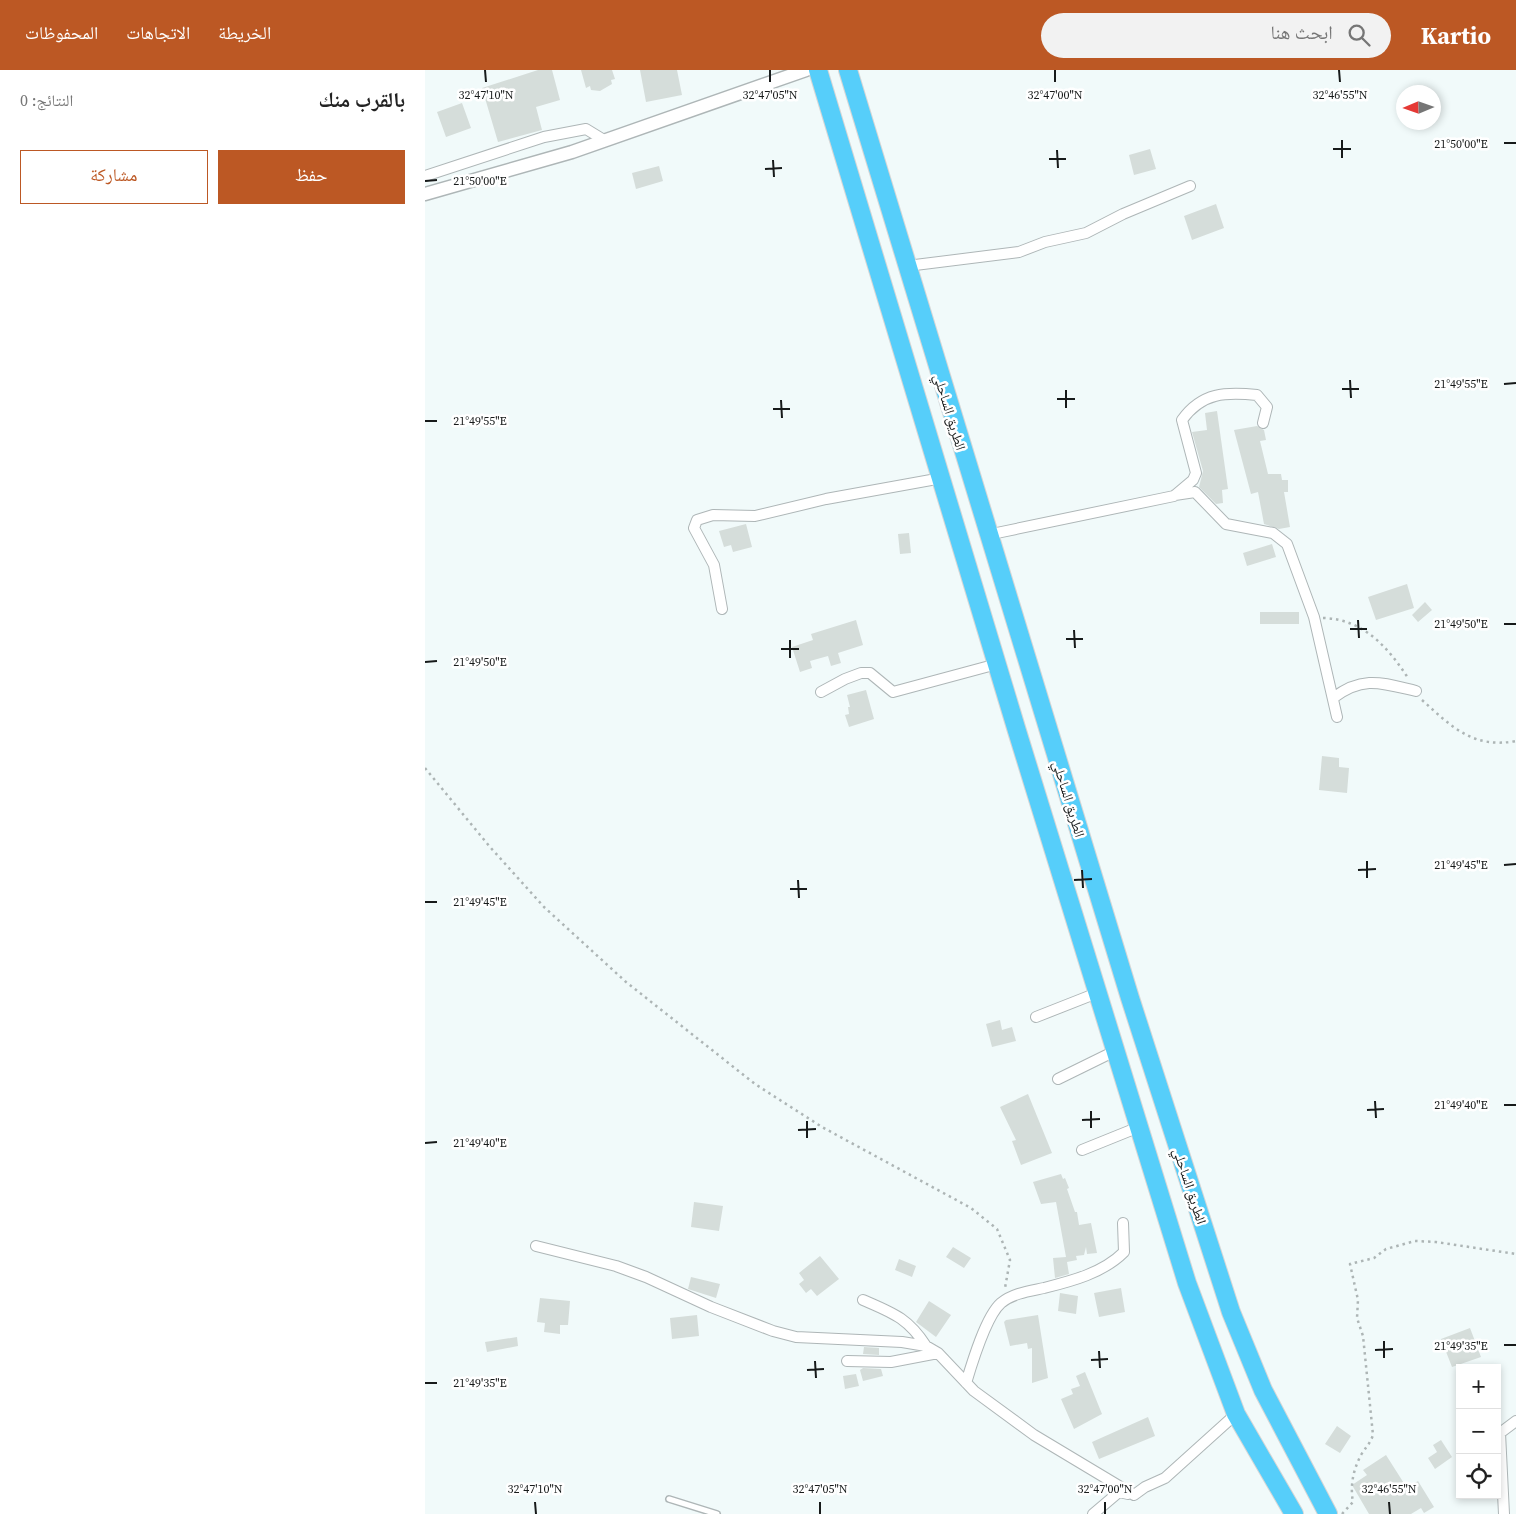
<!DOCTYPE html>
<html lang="ar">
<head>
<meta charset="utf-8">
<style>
	:root { --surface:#fff; --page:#f2f2f2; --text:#222; --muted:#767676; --line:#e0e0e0; --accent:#bc5824 }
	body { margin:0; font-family:"Source Serif 4","Noto Naskh Arabic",serif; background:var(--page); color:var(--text); direction:rtl }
	.controls { position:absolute; right:15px; bottom:15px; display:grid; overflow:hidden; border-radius:0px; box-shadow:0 2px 8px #0003 }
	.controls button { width:45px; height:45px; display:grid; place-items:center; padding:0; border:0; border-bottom:1px solid var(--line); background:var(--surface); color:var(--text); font:25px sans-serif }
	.compass { position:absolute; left:971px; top:15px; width:45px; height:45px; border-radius:50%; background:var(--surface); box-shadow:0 2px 8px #0003; rotate:268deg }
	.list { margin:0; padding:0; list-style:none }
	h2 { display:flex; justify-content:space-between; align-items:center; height:65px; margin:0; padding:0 20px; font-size:21px }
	h2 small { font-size:16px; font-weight:400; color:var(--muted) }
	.actions { display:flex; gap:10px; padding:15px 20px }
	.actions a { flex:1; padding:11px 0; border:1px solid var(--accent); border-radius:0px; text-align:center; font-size:18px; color:var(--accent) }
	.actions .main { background:var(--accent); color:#fff }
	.icon { flex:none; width:28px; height:28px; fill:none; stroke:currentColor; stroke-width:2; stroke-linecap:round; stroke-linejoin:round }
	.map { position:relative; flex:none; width:1091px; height:1444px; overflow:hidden; direction:ltr }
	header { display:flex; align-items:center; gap:30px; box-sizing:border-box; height:70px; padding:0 25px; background:var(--accent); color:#fff }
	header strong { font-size:24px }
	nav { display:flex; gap:28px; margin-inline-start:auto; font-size:18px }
	.search { width:350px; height:45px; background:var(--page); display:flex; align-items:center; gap:12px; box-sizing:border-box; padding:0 18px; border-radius:28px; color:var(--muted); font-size:19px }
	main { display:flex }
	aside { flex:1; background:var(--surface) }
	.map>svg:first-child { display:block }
	.building { fill:#d5ddda }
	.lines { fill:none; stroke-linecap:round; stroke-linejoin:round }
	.service-casing { stroke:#aeb6b7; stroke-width:8 }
	.minor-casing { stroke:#aeb6b7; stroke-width:12 }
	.tertiary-casing { stroke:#aeb6b7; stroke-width:15 }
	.trunk-casing { stroke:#d5d6d6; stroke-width:20 }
	.path { stroke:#adb5b5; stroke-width:2.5; stroke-dasharray:2.5 4; stroke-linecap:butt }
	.service { stroke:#fff; stroke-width:5 }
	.minor { stroke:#fff; stroke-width:10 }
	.tertiary { stroke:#fff; stroke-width:12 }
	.trunk { stroke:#56cefa; stroke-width:18 }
	.ticks { fill:none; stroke:#171a1a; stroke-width:2 }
	.labels { text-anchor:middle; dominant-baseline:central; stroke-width:5; stroke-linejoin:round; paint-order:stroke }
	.street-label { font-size:14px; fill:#171a1a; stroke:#fff }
	.ticks-label { font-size:12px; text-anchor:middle; fill:#171a1a; stroke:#fff; stroke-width:5; stroke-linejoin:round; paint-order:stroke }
</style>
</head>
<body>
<header>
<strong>Kartio</strong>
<div class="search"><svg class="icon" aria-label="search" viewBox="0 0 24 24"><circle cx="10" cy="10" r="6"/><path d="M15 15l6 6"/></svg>ابحث هنا</div>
<nav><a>الخريطة</a><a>الاتجاهات</a><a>المحفوظات</a></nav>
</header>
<main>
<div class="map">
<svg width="1091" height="1444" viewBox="0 0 1091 1444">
	<rect width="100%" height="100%" fill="#f1fafa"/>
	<path class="building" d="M113 0H127L135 30 111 37 117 60 73 72 57 18Z
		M156 0H187L190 9 186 10 187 14 175 21 166 20 165 16 161 18Z
		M215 0H252L257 25 221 32Z
		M37 33 46 58 21 67 12 42Z
		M725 79 731 99 709 105 704 85Z
		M234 96 238 111 211 119 207 103Z
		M791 134 799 158 767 170 759 146Z
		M792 341 803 419 797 420 798 433 791 434 774 417 778 401 767 362 782 360 780 343Z
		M832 356 839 360 841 370 835 371 843 404H856L857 410H863V422H859L865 457 854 459 839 454 833 422 826 424 809 360Z
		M321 454 327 477 308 482 306 475 299 477 294 461Z
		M484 463 486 483 475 484 473 464Z
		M847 474 851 487 822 496 818 483Z
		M982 514 989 538 951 550 943 527Z
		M1000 532 1007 540 993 552 987 545Z
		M835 542H874V554H835Z
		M431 550 438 575 413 583 416 593 406 596 403 586 385 591 387 598 375 602 367 577 388 570 386 564Z
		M441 620 449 649 424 657 420 645 424 644 423 637H425L422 625Z
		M897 686 914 688V697L924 698 922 723 894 720Z
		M575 950 577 960 587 957 591 971 567 977 561 954Z
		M603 1024 627 1083 596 1095 587 1071 591 1070 575 1037Z
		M636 1104 638 1109 640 1108 644 1118 642 1119 650 1142H652L654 1155 666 1153 672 1183 662 1184 661 1177 659 1185 651 1186 652 1190 642 1192 644 1204 630 1208 628 1188 641 1187 631 1132 616 1134 608 1112Z
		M269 1132 298 1136 294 1161 266 1157Z
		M528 1177 546 1188 539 1198 521 1187Z
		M395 1186 414 1209 392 1226 386 1219 381 1223 374 1214 379 1210 374 1203Z
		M474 1189 491 1196 487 1207 470 1200Z
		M266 1207 295 1214 291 1228 263 1219Z
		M696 1218 700 1242 674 1247 669 1223Z
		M635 1223 653 1226 651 1244 633 1241Z
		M115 1228 145 1231 143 1255H135V1264L119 1262 120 1253 112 1252Z
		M504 1231 526 1245 511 1267 491 1252Z
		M272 1245 274 1266 247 1269 245 1248Z
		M613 1245 623 1308 607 1313V1278L603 1279 602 1273 585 1276 579 1252 581 1250Z
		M1045 1258 1056 1287 1027 1297 1016 1269Z
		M92 1267 93 1276 62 1282 60 1272Z
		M439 1277 454 1278V1285L438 1284Z
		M438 1298 456 1299 458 1306 438 1311 435 1300Z
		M660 1302 677 1344 649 1359 636 1329 648 1324 646 1319 655 1316 651 1306Z
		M431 1304 434 1316 420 1319 418 1306Z
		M723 1347 730 1366 674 1389 667 1372Z
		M912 1356 926 1366 915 1383 900 1374Z
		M1016 1370 1027 1387 1010 1399 1003 1388 1012 1382 1008 1375Z
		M961 1385 982 1418 993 1411 1009 1437 999 1443 996 1438 986 1444H944L927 1415 942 1405 938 1400Z"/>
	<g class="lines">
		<g class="service-casing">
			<path id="service" d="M244 1429 292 1444"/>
		</g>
		<g class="minor-casing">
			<path id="minor" d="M0 106 119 67 161 59 179 70
				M482 196 594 182 620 172 661 163 698 144 765 116
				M750 425 770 422 801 454 848 463 862 474 889 547 912 647
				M562 465 749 426 768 410 771 403 757 350C777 322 801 322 832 325L842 337 838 353
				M297 539 289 495 269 458 272 450 288 445 330 446 401 429 517 408
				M396 622 420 609 436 603H445L468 622 572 594
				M908 628C938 605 957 613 991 621
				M611 947 672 923
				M633 1009 690 981
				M657 1080 714 1057
				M111 1176 191 1196 221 1207 286 1237 348 1261 371 1267 477 1272 501 1276 513 1283 549 1321 609 1365 709 1425
				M438 1230C468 1243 483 1248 501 1276
				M422 1291 466 1292 513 1283
				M541 1313C547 1293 561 1246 576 1233 588 1223 605 1221 619 1218 647 1211 678 1203 699 1182L698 1153
				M709 1425 720 1417 740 1408 811 1344
				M668 1444 694 1422 703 1424
				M1079 1444 1075 1363 1091 1351"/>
		</g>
		<g class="tertiary-casing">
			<path id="tertiary" d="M0 124 147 82 381 0"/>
		</g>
		<g class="trunk-casing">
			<path id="trunk" d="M393 0 592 661 762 1213 811 1344 869 1444
				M423 0 705 928 806 1242 838 1320 903 1444"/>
		</g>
		<path class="path" d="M898 548C938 549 963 577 983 608
			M997 630C1027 657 1048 679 1091 671
			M0 698 65 777 119 837 201 912 330 1014 397 1057 546 1138 572 1159 585 1190 580 1218
			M917 1444 928 1432C925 1416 928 1400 936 1385 940 1378 945 1374 948 1365L938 1266 932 1248 933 1230 925 1194 949 1188 961 1179 990 1171 1011 1172 1091 1184"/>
		<use href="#service" class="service"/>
		<use href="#minor" class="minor"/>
		<use href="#tertiary" class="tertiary"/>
		<use href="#trunk" class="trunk"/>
	</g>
	<path class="ticks" d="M60 0 61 12M345 0V12M630 0V12M914 0 915 12M917 70V88M1079 73H1091M908 79H926M632 80 633 98M624 89H641M348 90 349 107M340 99 357 98M0 111 12 110M925 310 926 328M1079 314 1091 313M917 319H934M641 320V338M632 329H650M356 330 357 348M348 339H365M0 351H12M933 550 934 568M1079 554H1091M925 559H942M649 560 650 578M641 569H658M365 570V588M356 579H374M0 592 12 591M942 791V808M1079 795 1091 794M657 800 658 818M933 800 951 799M373 810 374 828M649 810 667 809M365 819H382M0 832H12M950 1031 951 1048M1079 1035H1091M942 1040 959 1039M666 1041V1058M657 1050 675 1049M382 1051V1068M373 1060 391 1059M0 1073 12 1072M959 1271V1288M1079 1275H1091M950 1280 968 1279M674 1281 675 1298M666 1290 683 1289M390 1291 391 1308M382 1300 399 1299M0 1313H12M110 1432 111 1444M395 1432V1444M680 1432V1444M964 1432 965 1444"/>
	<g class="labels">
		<g class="street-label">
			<text transform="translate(525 342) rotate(73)">الطريق الساحلي</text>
			<text transform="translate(644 729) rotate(73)">الطريق الساحلي</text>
			<text transform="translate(765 1116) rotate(72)">الطريق الساحلي</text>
		</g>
	</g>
	<g class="ticks-label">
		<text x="61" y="29">32°47'10"N</text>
		<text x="345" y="29">32°47'05"N</text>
		<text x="630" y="29">32°47'00"N</text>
		<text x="915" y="29">32°46'55"N</text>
		<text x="1036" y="78">21°50'00"E</text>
		<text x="55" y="115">21°50'00"E</text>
		<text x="1036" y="318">21°49'55"E</text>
		<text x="55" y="355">21°49'55"E</text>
		<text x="1036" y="558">21°49'50"E</text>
		<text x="55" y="596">21°49'50"E</text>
		<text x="1036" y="799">21°49'45"E</text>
		<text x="55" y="836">21°49'45"E</text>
		<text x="1036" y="1039">21°49'40"E</text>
		<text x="55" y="1077">21°49'40"E</text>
		<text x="1036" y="1280">21°49'35"E</text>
		<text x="55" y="1317">21°49'35"E</text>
		<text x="110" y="1423">32°47'10"N</text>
		<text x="395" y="1423">32°47'05"N</text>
		<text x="680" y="1423">32°47'00"N</text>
		<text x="964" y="1423">32°46'55"N</text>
	</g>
</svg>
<div class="controls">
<button>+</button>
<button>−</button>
<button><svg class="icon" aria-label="locate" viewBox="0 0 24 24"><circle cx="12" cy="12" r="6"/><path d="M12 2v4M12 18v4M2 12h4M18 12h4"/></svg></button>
</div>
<svg class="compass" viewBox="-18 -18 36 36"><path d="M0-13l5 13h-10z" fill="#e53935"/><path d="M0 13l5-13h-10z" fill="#767676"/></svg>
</div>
<aside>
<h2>بالقرب منك<small>النتائج: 0</small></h2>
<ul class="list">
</ul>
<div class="actions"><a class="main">حفظ</a><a>مشاركة</a></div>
</aside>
</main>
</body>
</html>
